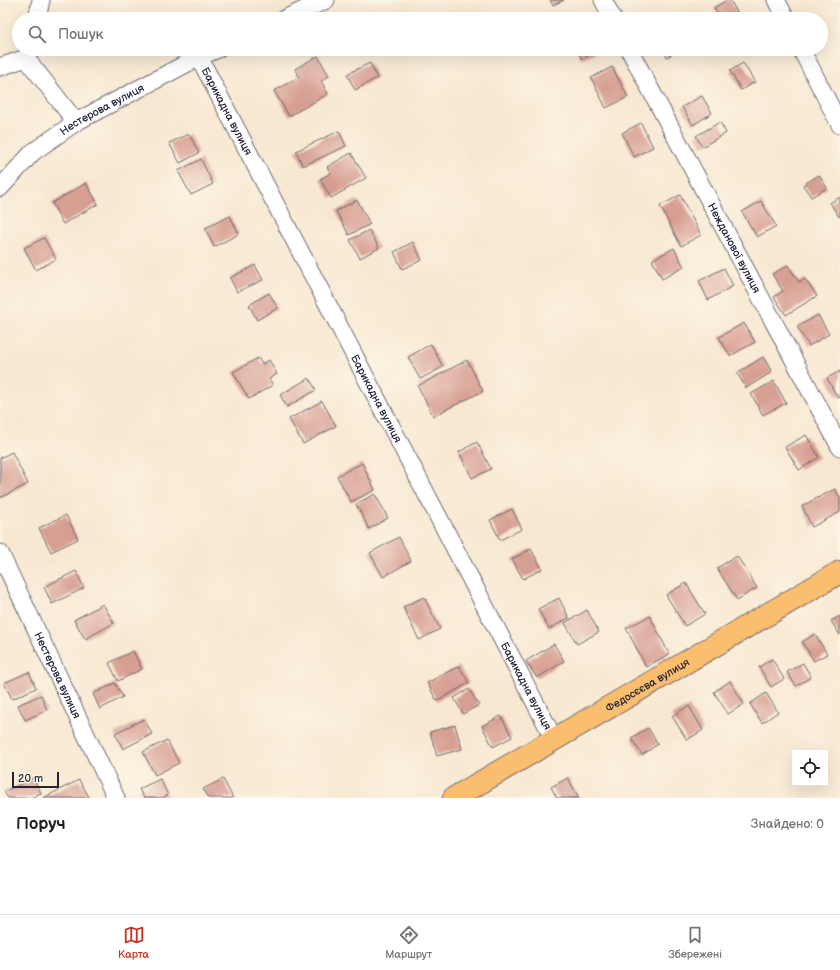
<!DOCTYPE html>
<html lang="uk">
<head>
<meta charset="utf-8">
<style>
	:root { --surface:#fff; --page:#f6f6f6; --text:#202124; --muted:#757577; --line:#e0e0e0; --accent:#c8321e }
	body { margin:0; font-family:"Balsamiq Sans",sans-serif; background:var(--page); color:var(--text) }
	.controls { position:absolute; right:12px; bottom:12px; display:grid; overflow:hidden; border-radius:0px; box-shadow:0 4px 16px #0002 }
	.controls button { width:36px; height:36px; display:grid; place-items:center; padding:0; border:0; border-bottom:1px solid var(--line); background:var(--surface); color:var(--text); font:20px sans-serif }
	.scale { position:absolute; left:12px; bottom:10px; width:47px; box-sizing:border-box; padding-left:4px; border:2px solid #22223b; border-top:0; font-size:11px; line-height:14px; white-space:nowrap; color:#22223b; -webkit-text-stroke:3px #fcf5e5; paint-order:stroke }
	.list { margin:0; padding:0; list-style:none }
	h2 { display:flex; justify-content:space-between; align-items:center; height:52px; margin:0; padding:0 16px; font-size:17px }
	h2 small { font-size:13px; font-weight:400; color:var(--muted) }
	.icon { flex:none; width:22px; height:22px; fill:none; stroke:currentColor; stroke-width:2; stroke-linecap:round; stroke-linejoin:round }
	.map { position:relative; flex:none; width:840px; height:798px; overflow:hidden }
	.search { position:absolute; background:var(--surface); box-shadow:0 4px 16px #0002; left:12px; right:12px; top:12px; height:44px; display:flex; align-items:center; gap:10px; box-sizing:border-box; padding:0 14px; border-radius:22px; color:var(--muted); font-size:15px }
	.sheet { height:116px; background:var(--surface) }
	nav { display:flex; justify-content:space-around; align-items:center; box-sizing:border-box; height:56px; border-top:1px solid var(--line); background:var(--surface); font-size:11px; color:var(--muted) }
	nav a { display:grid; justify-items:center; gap:2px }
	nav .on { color:var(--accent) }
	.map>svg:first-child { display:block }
	.building { fill:#d79e92 }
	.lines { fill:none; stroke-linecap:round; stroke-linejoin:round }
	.minor-casing { stroke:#6d6770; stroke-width:19 }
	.major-casing { stroke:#6d6770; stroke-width:24 }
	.minor { stroke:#fff; stroke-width:17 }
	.major { stroke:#fbbe6e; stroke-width:22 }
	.labels { text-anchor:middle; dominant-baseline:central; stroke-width:3; stroke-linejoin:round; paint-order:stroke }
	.street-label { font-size:11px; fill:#22223b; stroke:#fcf5e5 }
</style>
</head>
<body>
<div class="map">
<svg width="840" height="798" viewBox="0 0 840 798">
	<rect width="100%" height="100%" fill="#fcf5e5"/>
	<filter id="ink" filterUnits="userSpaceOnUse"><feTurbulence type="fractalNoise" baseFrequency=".025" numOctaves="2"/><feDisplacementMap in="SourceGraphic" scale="8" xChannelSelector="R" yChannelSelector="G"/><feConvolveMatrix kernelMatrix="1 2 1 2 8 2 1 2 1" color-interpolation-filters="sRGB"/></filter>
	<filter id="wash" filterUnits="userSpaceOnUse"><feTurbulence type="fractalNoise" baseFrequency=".012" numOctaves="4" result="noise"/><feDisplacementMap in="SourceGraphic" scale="16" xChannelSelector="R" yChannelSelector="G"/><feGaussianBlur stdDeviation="0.9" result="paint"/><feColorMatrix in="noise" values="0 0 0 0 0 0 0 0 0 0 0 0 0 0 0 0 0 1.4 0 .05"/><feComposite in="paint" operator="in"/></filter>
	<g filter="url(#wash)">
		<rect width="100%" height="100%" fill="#f8e8d1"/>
		<g id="blocks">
			<path class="building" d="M550 0H564L553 5Z
				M727 0H730L737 12 726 19H721L714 8Z
				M583 14 586 19H573Z
				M576 49H600L582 59Z
				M662 49H682L667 57Z
				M318 56 329 76 321 81 328 94 289 116 274 91 299 77 295 69Z
				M370 63 377 78 355 90 347 74Z
				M743 63 755 82 741 90 730 71Z
				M612 67 628 97 606 108 591 78Z
				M702 96 712 113 693 125 682 107Z
				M720 122 726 133 702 147 696 136Z
				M641 123 653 147 634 157 622 133Z
				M339 131 346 146 303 166 296 151Z
				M189 134 199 153 180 163 169 143Z
				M351 153 366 178 331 198 320 179 331 173 327 167Z
				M201 159 213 184 191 195 178 171Z
				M819 175 827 188 811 197 803 185Z
				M86 183 98 204 63 224 52 203Z
				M680 195 701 235 681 246 660 206Z
				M840 197V216L839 217 830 203Z
				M357 200 370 224 349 235 336 211Z
				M761 201 776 226 757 237 742 212Z
				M230 216 239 234 214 247 205 228Z
				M369 230 379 248 360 258 350 240Z
				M44 238 56 259 36 270 24 248Z
				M413 242 422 260 402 269 394 252Z
				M674 248 684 267 662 279 652 260Z
				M255 265 263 280 237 292 230 278Z
				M788 265 799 282 805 279 817 296 786 315 774 297 783 291 772 274Z
				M724 268 733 286 708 300 699 281Z
				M269 293 278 308 257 320 249 305Z
				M818 315 829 334 809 346 797 327Z
				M744 323 755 342 730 356 719 337Z
				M431 344 443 367 420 379 408 357Z
				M763 357 772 372 746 388 737 373Z
				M258 358 262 364 269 360 277 374 269 379 273 385 249 399 233 372Z
				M467 360 483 391 433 416 418 386Z
				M840 371V397L838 398 827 378Z
				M309 378 316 390 287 407 280 395Z
				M774 381 786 403 763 415 751 394Z
				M322 401 336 426 303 444 289 419Z
				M806 435 819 457 799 470 785 447Z
				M477 442 491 469 472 478 459 452Z
				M12 452 28 484 0 498V458Z
				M362 463 375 490 351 502 337 476Z
				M835 489 840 498V512L812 527 802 506Z
				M375 494 388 518 369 529 356 504Z
				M512 509 522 529 500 540 490 520Z
				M66 515 78 539 51 552 39 528Z
				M399 537 411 561 383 577 370 553Z
				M531 549 542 569 523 579 512 559Z
				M737 556 757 588 737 600 717 568Z
				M76 571 84 588 52 604 44 587Z
				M686 583 705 614 685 626 666 595Z
				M424 597 440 629 419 640 403 607Z
				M559 598 569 618 549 629 538 609Z
				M103 604 114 623 85 639 74 620Z
				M587 610 599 632 577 644 565 623Z
				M650 616 669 654 646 667 626 628Z
				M840 616V635L831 621Z
				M815 634 827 654 814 661 802 642Z
				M554 644 564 661 537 678 526 661Z
				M133 651 142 669 118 681 109 663Z
				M772 659 784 679 771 687 759 667Z
				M803 663 811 677 796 686 787 672Z
				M459 666 469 683 437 701 427 683Z
				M29 672 36 688 12 699 4 683Z
				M730 681 744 704 728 714 714 692Z
				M115 683 123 697 100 709 93 694Z
				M469 689 479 705 463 714 454 698Z
				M766 693 778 712 762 723 750 704Z
				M41 695 47 710 25 720 18 705Z
				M689 706 703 730 687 740 672 716Z
				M501 716 512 737 493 747 482 726Z
				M144 719 152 734 123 749 115 733Z
				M455 725 462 749 437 756 430 732Z
				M648 728 658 744 642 755 631 738Z
				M167 740 179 763 155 775 143 752Z
				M33 778 41 793 31 798H8L4 792Z
				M568 778 579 798H557L551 787Z
				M160 779 168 795 162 798H144L139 789Z
				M223 779 233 798H208L203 789Z
				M79 780 89 797 87 798H43Z"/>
		</g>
	</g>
	<g filter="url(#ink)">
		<use href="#blocks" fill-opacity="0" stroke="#6d6770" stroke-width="1"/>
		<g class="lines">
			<g class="minor-casing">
				<g id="minor">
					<path d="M603 0 613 19"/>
					<path d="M776 0 786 19"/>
					<path d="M37 19 41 0"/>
					<path d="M284 19 326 0"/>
					<path id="s1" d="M629 49 840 447"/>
					<path d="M801 49 840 125"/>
					<path id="s2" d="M199 57 554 739"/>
					<path d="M26 58 76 122"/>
					<path d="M0 67 26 58 29 49"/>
					<path id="s3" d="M0 188 33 152 76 122 199 57 218 49"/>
					<path id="s4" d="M0 553 116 798"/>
				</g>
			</g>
			<g class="major-casing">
				<g id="major">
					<path id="s5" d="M454 798 840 572"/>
				</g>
			</g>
			<use href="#minor" class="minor"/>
			<use href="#major" class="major"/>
		</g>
	</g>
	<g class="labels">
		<g class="street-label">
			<text stroke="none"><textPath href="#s3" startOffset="130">Нестерова вулиця</textPath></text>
			<text stroke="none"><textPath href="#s2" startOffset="61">Барикадна вулиця</textPath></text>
			<text stroke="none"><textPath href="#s1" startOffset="225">Нежданової вулиця</textPath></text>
			<text stroke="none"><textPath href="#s2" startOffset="385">Барикадна вулиця</textPath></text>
			<text stroke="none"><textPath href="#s4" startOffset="135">Нестерова вулиця</textPath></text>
			<text stroke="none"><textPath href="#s5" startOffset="224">Федосєєва вулиця</textPath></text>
			<text stroke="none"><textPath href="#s2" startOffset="709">Барикадна вулиця</textPath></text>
		</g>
	</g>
</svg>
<div class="controls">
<button><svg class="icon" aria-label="locate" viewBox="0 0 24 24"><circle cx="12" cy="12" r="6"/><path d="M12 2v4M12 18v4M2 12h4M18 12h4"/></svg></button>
</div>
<div class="scale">20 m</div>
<div class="search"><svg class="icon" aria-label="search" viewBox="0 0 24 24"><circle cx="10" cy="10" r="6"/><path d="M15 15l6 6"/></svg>Пошук</div>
</div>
<section class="sheet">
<h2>Поруч<small>Знайдено: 0</small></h2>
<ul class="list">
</ul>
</section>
<nav>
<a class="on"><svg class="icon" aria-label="map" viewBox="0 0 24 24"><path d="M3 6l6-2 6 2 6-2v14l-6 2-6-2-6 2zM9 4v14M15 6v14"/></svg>Карта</a>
<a><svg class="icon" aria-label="directions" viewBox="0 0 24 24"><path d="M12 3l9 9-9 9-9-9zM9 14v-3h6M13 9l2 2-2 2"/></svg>Маршрут</a>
<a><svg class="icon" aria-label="saved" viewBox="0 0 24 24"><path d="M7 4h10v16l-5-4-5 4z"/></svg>Збережені</a>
</nav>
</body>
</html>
